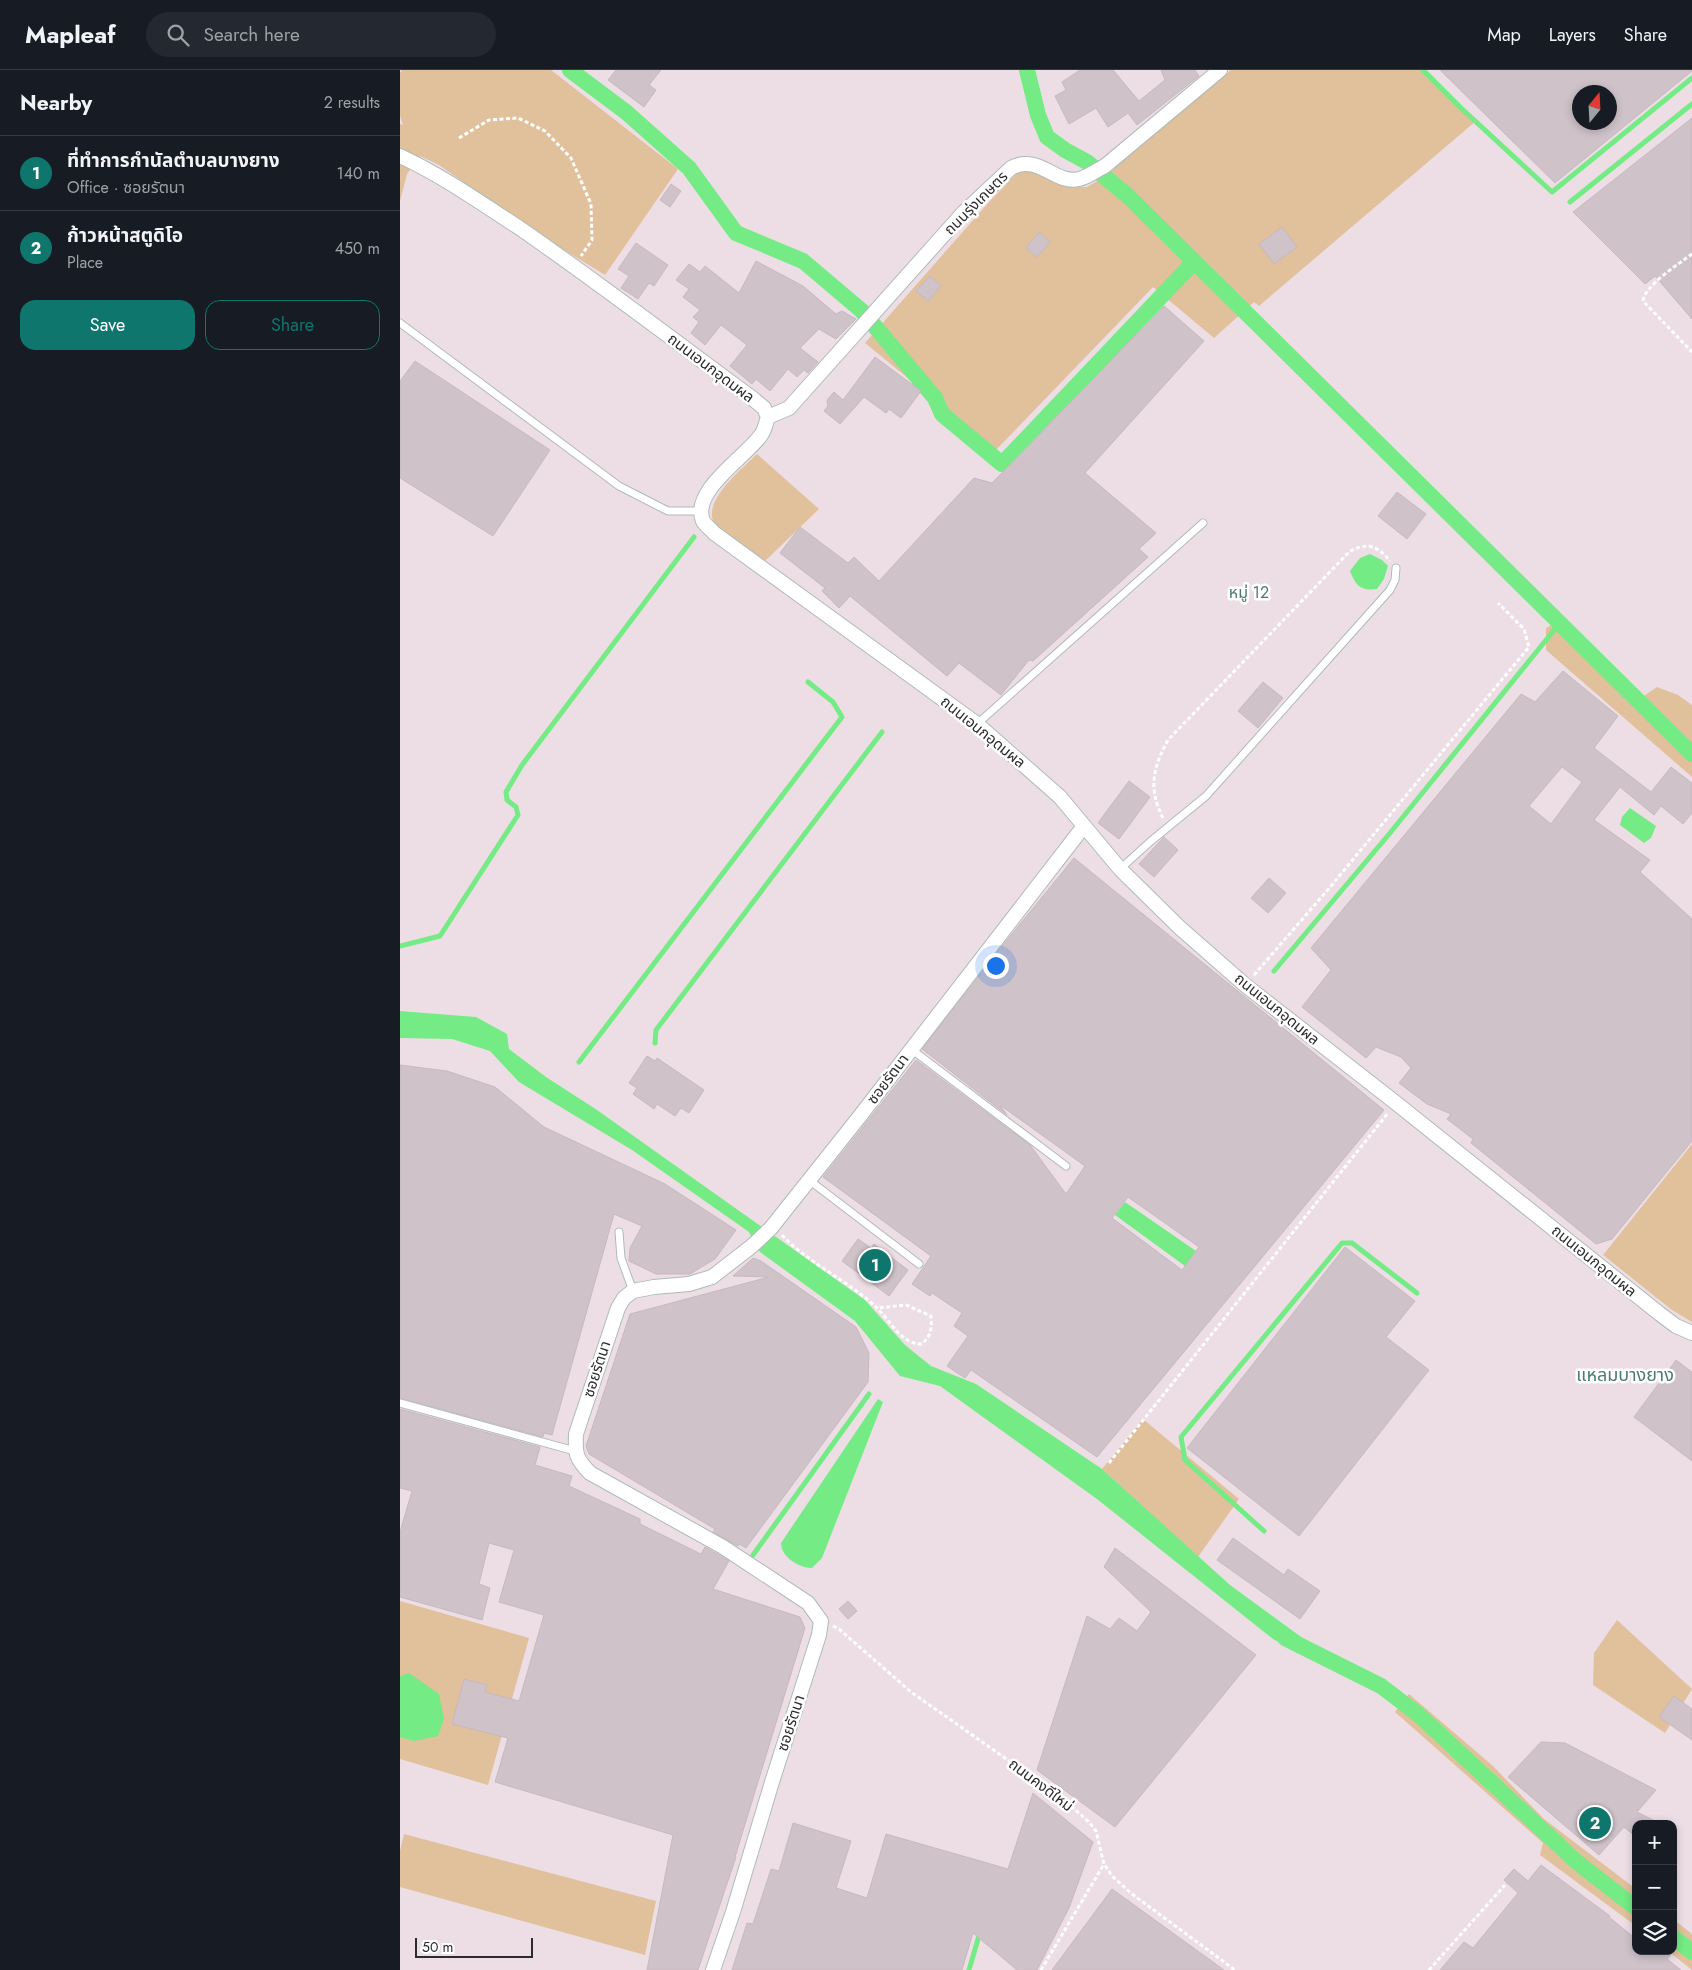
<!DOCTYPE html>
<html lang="en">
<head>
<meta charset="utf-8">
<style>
	:root { --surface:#171b24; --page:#242831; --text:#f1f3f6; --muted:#9ea1a6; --line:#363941; --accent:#0f766e }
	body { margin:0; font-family:Jost,"Noto Sans Thai",sans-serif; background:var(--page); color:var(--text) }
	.controls { position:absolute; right:15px; bottom:15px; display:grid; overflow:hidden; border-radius:10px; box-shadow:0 2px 8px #0003 }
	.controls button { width:45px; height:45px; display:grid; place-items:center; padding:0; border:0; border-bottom:1px solid var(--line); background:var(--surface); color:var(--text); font:25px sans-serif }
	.compass { position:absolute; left:1172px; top:15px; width:45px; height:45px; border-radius:50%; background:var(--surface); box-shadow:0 2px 8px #0003; rotate:18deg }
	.scale { position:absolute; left:15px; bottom:12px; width:118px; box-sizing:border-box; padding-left:5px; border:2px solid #2b2b2b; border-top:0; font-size:14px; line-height:18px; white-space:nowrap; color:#2b2b2b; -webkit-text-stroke:4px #fff; paint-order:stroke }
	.you { position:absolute; left:595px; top:895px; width:18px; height:18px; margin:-12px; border:4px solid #fff; border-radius:50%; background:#1a73e8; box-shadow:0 0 0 8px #1a73e833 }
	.badge { display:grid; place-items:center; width:32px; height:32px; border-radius:50%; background:var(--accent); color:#fff; font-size:16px; font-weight:700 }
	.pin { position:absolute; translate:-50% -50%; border:2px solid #fff; box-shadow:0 1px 5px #0006 }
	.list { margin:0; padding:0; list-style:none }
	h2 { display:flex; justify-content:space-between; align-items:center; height:65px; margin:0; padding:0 20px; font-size:21px }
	h2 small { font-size:16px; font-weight:400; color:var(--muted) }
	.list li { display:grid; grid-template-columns:32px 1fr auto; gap:15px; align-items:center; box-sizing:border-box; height:75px; padding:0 20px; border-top:1px solid var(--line) }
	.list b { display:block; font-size:19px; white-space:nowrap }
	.list p { margin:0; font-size:16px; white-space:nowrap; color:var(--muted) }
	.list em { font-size:16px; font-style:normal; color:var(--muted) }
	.actions { display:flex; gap:10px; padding:15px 20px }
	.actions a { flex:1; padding:11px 0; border:1px solid var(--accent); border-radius:15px; text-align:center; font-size:18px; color:var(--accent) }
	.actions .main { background:var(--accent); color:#fff }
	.icon { flex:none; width:28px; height:28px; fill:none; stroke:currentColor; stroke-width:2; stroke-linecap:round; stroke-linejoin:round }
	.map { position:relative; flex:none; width:1292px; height:1900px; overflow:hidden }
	header { display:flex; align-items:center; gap:30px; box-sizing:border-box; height:70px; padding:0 25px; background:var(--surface); border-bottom:1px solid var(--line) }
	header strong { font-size:24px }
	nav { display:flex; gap:28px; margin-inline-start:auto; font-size:18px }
	.search { width:350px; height:45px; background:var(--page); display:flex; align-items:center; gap:12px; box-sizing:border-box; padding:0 18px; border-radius:28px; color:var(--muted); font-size:19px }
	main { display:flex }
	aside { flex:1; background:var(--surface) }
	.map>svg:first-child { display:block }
	.green { fill:#e1c09c }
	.water { fill:#74eb84 }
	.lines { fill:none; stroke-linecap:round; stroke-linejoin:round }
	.stream { stroke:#74eb84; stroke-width:5 }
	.canal { stroke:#74eb84; stroke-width:16 }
	.building { fill:#cfc2c9; stroke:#c8b8c0; fill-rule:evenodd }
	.lane-casing { stroke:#aebbb7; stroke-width:9 }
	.street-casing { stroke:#aebbb7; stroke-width:16 }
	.path { stroke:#fff; stroke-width:3; stroke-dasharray:4 2.5; stroke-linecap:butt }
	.lane { stroke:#fff; stroke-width:7 }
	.street { stroke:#fff; stroke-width:14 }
	.labels { text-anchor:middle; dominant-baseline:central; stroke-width:5; stroke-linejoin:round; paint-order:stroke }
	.street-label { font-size:15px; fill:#2b2b2b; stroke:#fff }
	.neighbourhood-label { font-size:16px; fill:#4d7b6c; stroke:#fff }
	.quarter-label { font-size:18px; fill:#4d7b6c; stroke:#fff }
</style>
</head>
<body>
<header>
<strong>Mapleaf</strong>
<div class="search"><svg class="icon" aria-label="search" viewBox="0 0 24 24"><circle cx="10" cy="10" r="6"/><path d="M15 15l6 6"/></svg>Search here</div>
<nav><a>Map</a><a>Layers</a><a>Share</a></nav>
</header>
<main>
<aside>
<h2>Nearby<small>2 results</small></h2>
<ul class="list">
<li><span class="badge">1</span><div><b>ที่ทำการกำนัลตำบลบางยาง</b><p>Office · ซอยรัตนา</p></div><em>140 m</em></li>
<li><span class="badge">2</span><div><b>ก้าวหน้าสตูดิโอ</b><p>Place</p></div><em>450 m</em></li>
</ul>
<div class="actions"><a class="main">Save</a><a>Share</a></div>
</aside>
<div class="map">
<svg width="1292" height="1900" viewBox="0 0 1292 1900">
	<rect width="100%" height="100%" fill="#eddee6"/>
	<path class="green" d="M2 0H151L278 99 205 205 143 167 39 95 20 86 7 104 0 131V54L3 55 0 46V3Z
		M831 0H1025L1076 51 859 236 854 232 814 268 753 217 596 380 465 273 589 132 620 100 639 103 665 116 687 117 709 104 729 84Z
		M357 384 419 439 364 492C355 485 320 462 315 455 300 432 342 399 357 384Z
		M1163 549 1244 626 1257 617 1278 625 1292 635V707L1146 580V558Z
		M1292 1074V1252L1272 1240 1203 1185Z
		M743 1349 839 1429 798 1487 702 1399Z
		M0 1531 129 1568 88 1715 0 1689Z
		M1217 1550 1292 1619 1265 1663 1193 1615 1194 1583Z
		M1009 1624 1093 1696 1144 1749 1236 1819V1856L1140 1785 1143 1773 995 1642Z
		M4 1764 256 1831 245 1885 0 1817V1781Z
		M1273 1849 1292 1864V1900L1268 1881H1273Z"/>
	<path class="water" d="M970 484 982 490 988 496 984 509 977 519C960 521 956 516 950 501L960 488Z
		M1230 738 1256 756 1251 768 1244 773 1220 755 1222 747Z
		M0 941 76 947 107 964 109 979 146 1007 197 1040 465 1230 505 1275 531 1296 576 1314 702 1399 830 1515 908 1572 900 1584 873 1569 697 1429 540 1316 500 1306 455 1251 360 1182 349 1162 232 1080 119 1012 90 981 52 969 0 968Z
		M725 1132 796 1181 785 1196 715 1145Z
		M478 1329 483 1332 422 1488 412 1498C399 1498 381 1487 381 1473Z
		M9 1603 39 1624 44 1649 38 1666 14 1671 0 1667V1606Z"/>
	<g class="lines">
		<path class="stream" d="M1023 0 1060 37 1152 122 1292 8
			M1170 132 1292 34
			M0 876 40 866 118 745 116 737 107 730 106 722 122 695 294 467
			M874 901 990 763 1159 554
			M255 973 256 960 482 662
			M179 992 442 647 433 632 408 612
			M864 1461 785 1390 781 1367 942 1173H952L1017 1223
			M353 1485 469 1324
			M569 1900 580 1862"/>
		<path class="canal" d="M170 0 226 42 289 98 336 163 403 191 462 241 535 328 542 344 602 394 791 195
			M627 0 638 45 647 67 665 80 687 92 728 126 1292 684
			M885 1568 981 1616 1019 1645 1178 1793 1236 1838
			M1273 1867 1292 1882"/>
	</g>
	<path class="building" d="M216 0H261L249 15 256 20 244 37 208 10Z
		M680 0H713L739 31 765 10 761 0H795L799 6 737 55 728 43 708 57 696 38 669 54 655 26 666 20 662 12Z
		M1040 0H1292V1L1155 113ZM1180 22H1210V52H1180Z
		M1292 48V249L1255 206 1245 214 1173 142Z
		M271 114 281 121 270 137 260 130Z
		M882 157 897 177 874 194 859 174Z
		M639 162 650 172 637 187 626 178Z
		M236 173 268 195 254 216 249 213 238 229 221 218 229 206 218 199Z
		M356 191 403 216 436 244 442 241 456 249 436 269 419 259 400 278 418 292 408 303 404 300 397 307 388 299 370 321 356 309 352 314 330 296 347 275 321 255 305 275 291 263 299 252 293 247 300 240 283 227 289 219 276 210 289 194 300 202 305 196 339 223Z
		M530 206 541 216 528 231 516 221Z
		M764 236 804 271 685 403 756 463 739 479 748 487 633 591 629 590 601 625 559 593 547 606 450 526 439 538 422 521 425 518 380 483 400 457 448 493 454 487 479 511 574 408 592 413Z
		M475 287 521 321 501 348 489 339 486 343 464 327 440 354 424 341 428 336 427 330 434 322 443 330Z
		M15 291 150 380 93 466 0 408V311Z
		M997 422 1026 444 1007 469 978 446Z
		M1163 601 1218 646 1194 678 1251 722 1271 697 1292 713V743L1283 754 1261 736 1254 745 1220 717 1194 750 1250 790 1240 802 1292 849V1071L1212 1169 1196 1174 1071 1073 1073 1069 1047 1049 1051 1044 1027 1034 999 1013 1011 998 1001 987 976 977 966 988 902 937 931 900 911 878 1121 624 1135 632ZM1162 697 1182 712 1151 754 1129 736Z
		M863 612 883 628 858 658 838 641Z
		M729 711 750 727 719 769 698 753Z
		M764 767 778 780 754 807 739 794Z
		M674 788 984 1040 697 1387 571 1300 565 1308 547 1296 568 1266 554 1256 562 1243 532 1223 530 1226 512 1214 531 1186 423 1107 516 990 630 1075 666 1124 685 1096 600 1035 607 1045 522 979 603 875ZM728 1127 799 1177 782 1200 712 1148Z
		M869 808 886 823 868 843 851 828Z
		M247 986 255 991 257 988 304 1020 289 1043 281 1038 275 1046 257 1034 254 1039 233 1024 237 1018 229 1013Z
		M0 995 47 1001 95 1017 144 1057 265 1114 336 1160 315 1189 290 1204H256L229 1191 230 1178 242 1156 214 1144 152 1365 144 1363 143 1367 0 1328Z
		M458 1169 471 1178 474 1174 508 1200 489 1226 442 1191Z
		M945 1177 1015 1231 986 1267 1029 1300 899 1466 787 1378Z
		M353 1188 361 1191 456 1257 469 1283 468 1312 346 1478 339 1474 338 1476 313 1462 315 1459 189 1384 186 1376 230 1244 369 1207 333 1206Z
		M1276 1290 1292 1302V1391L1234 1347Z
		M0 1339 140 1377 135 1395 172 1406 169 1416 240 1449V1454L301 1484 305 1477 329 1491 313 1519 400 1547 405 1558 335 1787H336L298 1900H247L273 1765 95 1712 108 1668 52 1654 64 1609 87 1615 85 1622 119 1631 144 1545 99 1532 114 1480 89 1473 79 1514 90 1518 82 1550 0 1527V1462L12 1421 0 1418Z
		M833 1468 884 1505 888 1499 920 1521 900 1549 817 1490Z
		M715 1478 856 1585 715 1757 637 1700 687 1546 710 1559 719 1548 737 1561 751 1542 704 1497Z
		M448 1531 457 1541 448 1549 439 1539Z
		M1274 1626 1292 1639V1670L1259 1647Z
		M1141 1672 1165 1673 1256 1720 1237 1742 1261 1754H1236V1767L1224 1757 1199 1785 1108 1707Z
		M633 1723 693 1772 669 1838 637 1900H617L573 1863 562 1900H332L347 1853 353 1854 371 1799 379 1801 393 1753 451 1771 436 1818 467 1828 486 1764 608 1799Z
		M1141 1795 1210 1846 1209 1847 1236 1869V1881H1274L1267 1889 1281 1900H1040L1064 1872 1073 1878 1118 1823 1104 1810 1114 1799 1128 1811Z
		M712 1819 824 1900H652Z"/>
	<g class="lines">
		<g class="lane-casing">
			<path id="lane" d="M0 253 219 416 268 441H302
				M577 654 803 453
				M720 799 751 771 806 726 990 520 995 510 996 498
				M511 979 666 1096
				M409 1110 519 1194
				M219 1162 221 1188 233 1221
				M0 1333 175 1381"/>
		</g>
		<g class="street-casing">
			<path id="street" d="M0 86C43 106 81 133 121 159 199 213 275 271 352 328L364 338 368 347C366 352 365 360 361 365 347 386 290 421 303 451 305 455 311 459 314 463L577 654 660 727 720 799 779 857 845 915 996 1033 1260 1244 1276 1256 1292 1263
				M368 347 389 338 564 142 611 98C639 83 655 115 679 109 688 107 697 100 705 96L820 0
				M313 1900 333 1842 372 1712 419 1565 421 1551 408 1533 323 1477 190 1403C176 1389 175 1384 176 1364L218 1238 224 1228 233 1221 254 1217 289 1214 312 1207 352 1176 371 1158 460 1046 684 756"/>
		</g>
		<path class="path" d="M59 68 89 50 118 48 145 61 171 88 191 134 192 170 181 186
			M1292 184C1280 193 1244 216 1243 231L1292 282
			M763 748C748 719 753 697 768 670L949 482C966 472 977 475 990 491
			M854 905 931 816 1129 577 1124 559 1098 533
			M382 1165C409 1194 449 1211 478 1239 491 1252 501 1274 522 1274 531 1266 532 1258 531 1246L506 1235 477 1238
			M709 1393 988 1043
			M433 1556 439 1559 511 1622 662 1728 689 1752 696 1761 704 1794 712 1806 732 1824 835 1900
			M641 1900 704 1794
			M1029 1900 1105 1815"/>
		<use href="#lane" class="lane"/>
		<use href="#street" class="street"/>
	</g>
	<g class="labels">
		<g class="street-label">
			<text transform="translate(576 133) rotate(-45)">ถนนรุ่งเกษตร</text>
			<text transform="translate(311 298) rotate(37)">ถนนเอนกอุดมผล</text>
			<text transform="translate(583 662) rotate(39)">ถนนเอนกอุดมผล</text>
			<text transform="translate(877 939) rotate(39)">ถนนเอนกอุดมผล</text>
			<text transform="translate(488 1009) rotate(-53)">ซอยรัตนา</text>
			<text transform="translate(1194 1191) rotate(39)">ถนนเอนกอุดมผล</text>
			<text transform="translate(197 1299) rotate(-72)">ซอยรัตนา</text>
			<text transform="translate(391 1653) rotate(-72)">ซอยรัตนา</text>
			<text transform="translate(641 1715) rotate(37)">ถนนคงดีใหม่</text>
		</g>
		<g class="neighbourhood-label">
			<text x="849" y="522">หมู่ 12</text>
		</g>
		<g class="quarter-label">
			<text x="1225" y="1305">แหลมบางยาง</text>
		</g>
	</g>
</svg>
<div class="controls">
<button>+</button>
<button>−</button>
<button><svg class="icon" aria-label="layers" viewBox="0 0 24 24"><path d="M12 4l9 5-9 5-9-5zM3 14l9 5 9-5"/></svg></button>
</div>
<svg class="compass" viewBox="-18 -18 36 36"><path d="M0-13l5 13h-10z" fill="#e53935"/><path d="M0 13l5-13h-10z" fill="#9ea1a6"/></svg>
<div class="scale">50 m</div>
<div class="you"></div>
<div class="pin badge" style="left:475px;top:1195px">1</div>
<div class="pin badge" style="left:1195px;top:1753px">2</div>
</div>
</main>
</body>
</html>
